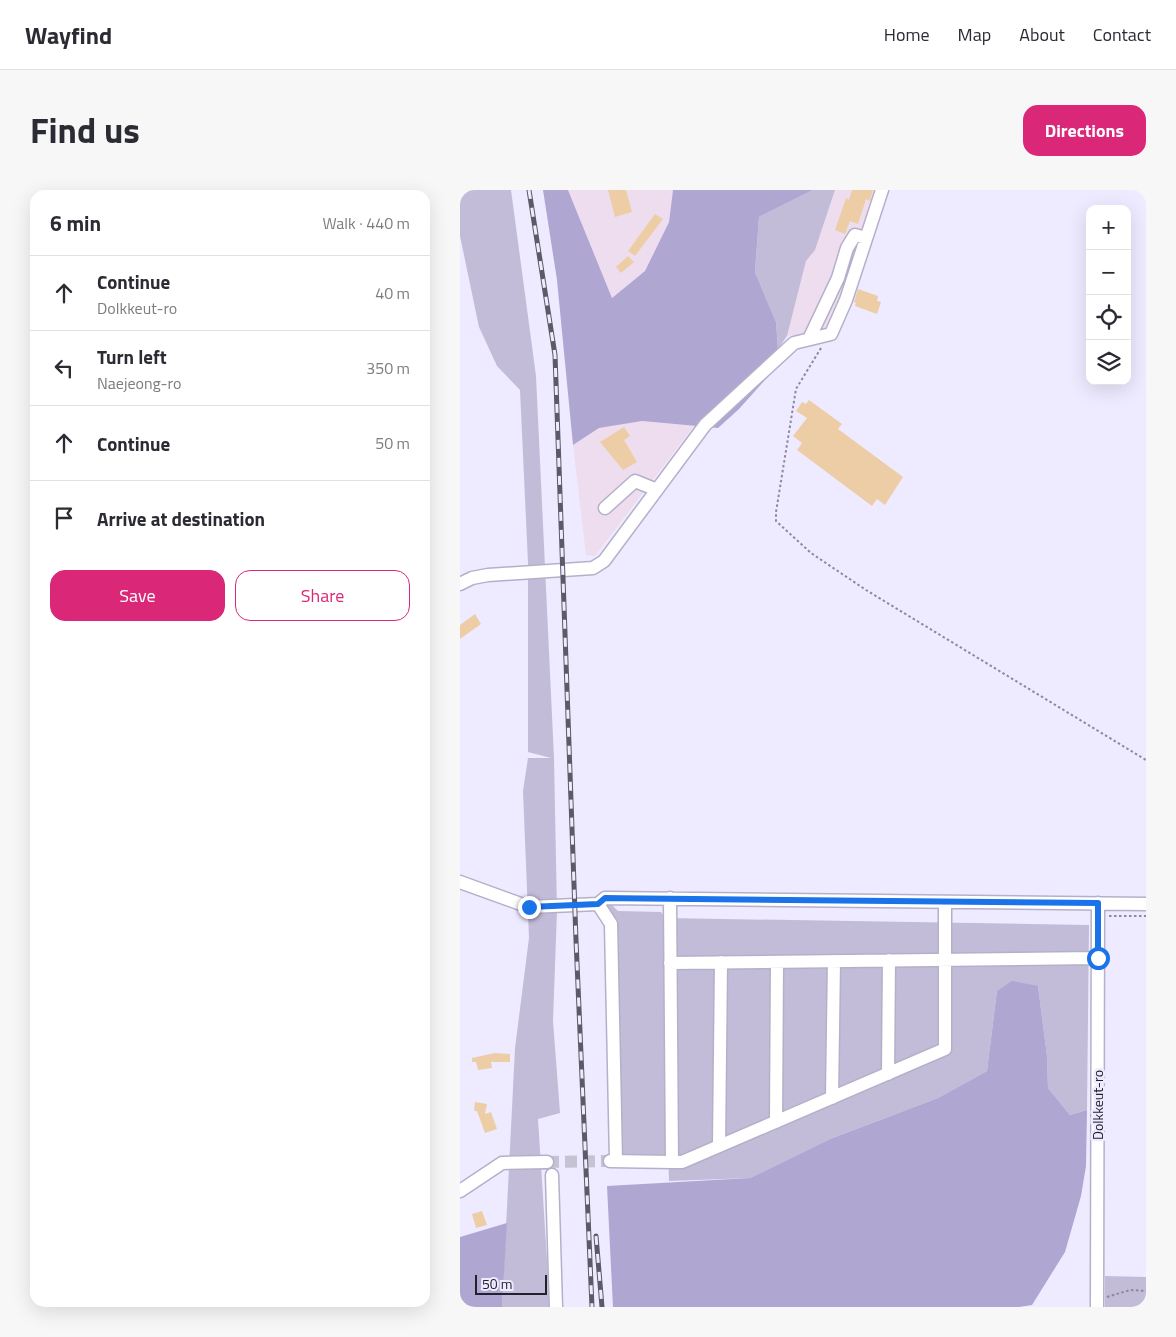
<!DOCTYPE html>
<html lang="en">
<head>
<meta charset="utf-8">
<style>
	:root { --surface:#fff; --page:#f7f7f7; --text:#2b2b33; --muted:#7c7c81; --line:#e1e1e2; --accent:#db2777 }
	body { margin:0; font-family:"Titillium Web",sans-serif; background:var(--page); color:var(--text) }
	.controls { position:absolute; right:15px; top:15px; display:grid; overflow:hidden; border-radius:10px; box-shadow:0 5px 20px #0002 }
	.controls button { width:45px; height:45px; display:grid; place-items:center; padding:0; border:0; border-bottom:1px solid var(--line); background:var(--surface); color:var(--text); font:25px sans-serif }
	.scale { position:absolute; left:15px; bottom:12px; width:72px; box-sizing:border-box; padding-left:5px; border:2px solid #23212a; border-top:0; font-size:14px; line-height:18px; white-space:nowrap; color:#23212a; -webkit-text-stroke:4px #eeeaff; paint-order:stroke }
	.stop { position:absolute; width:15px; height:15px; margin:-11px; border:4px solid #1a73e8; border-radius:50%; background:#fff }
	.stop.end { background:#1a73e8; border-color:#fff; box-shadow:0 1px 5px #0008 }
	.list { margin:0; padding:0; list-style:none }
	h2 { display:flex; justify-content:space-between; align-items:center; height:65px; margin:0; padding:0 20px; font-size:21px }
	h2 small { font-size:16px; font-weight:400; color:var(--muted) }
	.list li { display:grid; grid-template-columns:32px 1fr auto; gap:15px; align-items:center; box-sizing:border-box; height:75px; padding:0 20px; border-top:1px solid var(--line) }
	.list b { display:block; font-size:19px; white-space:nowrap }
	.list p { margin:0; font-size:16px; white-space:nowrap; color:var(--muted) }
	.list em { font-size:16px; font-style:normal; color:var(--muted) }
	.actions { display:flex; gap:10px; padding:15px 20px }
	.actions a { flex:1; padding:11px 0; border:1px solid var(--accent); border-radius:15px; text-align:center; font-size:18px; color:var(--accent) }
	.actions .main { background:var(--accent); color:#fff }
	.icon { flex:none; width:28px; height:28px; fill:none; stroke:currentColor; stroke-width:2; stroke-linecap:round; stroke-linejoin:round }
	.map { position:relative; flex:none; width:686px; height:1117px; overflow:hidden; border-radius:15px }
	header { display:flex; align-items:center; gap:30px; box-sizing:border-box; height:70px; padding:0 25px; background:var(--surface); border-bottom:1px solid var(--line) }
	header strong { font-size:24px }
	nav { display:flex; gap:28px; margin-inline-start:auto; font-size:18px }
	.intro { display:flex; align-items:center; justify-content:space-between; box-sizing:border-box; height:120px; padding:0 30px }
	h1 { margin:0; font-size:35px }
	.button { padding:12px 22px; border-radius:15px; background:var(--accent); color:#fff; font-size:18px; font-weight:700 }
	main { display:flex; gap:30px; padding:0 30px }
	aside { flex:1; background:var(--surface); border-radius:15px; box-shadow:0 5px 20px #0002 }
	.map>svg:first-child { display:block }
	.industrial { fill:#ede }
	.green { fill:#c2bcd8 }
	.forest { fill:#b0a6d2 }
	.building { fill:#edcda5 }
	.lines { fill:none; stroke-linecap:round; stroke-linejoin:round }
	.minor-tunnel { stroke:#c5c2d4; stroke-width:12; stroke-dasharray:12 6; stroke-linecap:butt }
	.minor-casing { stroke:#b5b0c9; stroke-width:15 }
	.path { stroke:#8c8998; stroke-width:2; stroke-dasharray:2.5 2.5; stroke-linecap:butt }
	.minor { stroke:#fff; stroke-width:12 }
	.rail-casing { stroke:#5c5a66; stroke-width:5 }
	.rail { stroke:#eeeaff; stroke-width:3; stroke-dasharray:9; stroke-linecap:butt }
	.route { stroke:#1a73e8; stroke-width:6 }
	.labels { text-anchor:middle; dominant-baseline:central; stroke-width:5; stroke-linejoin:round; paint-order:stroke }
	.street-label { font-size:14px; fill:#23212a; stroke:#eeeaff }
</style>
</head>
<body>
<header>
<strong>Wayfind</strong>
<nav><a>Home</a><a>Map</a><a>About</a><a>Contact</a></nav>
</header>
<div class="intro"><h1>Find us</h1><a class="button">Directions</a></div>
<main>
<aside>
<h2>6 min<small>Walk · 440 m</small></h2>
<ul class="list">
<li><svg class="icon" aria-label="ahead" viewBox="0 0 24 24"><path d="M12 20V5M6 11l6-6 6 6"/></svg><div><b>Continue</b><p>Dolkkeut-ro</p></div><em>40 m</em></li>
<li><svg class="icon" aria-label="left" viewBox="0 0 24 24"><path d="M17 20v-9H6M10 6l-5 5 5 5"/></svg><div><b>Turn left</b><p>Naejeong-ro</p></div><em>350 m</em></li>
<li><svg class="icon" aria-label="ahead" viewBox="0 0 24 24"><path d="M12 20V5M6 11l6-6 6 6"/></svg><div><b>Continue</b></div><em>50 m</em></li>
<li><svg class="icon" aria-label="arrive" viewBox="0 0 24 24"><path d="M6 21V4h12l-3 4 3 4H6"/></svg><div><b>Arrive at destination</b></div></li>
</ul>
<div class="actions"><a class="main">Save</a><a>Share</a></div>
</aside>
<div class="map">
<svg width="686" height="1117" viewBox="0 0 686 1117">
	<rect width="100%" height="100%" fill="#eeeaff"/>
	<path class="industrial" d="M108 0H213L209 32 185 81 152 108Z
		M375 0H417L369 141 327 146 346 71 355 60Z
		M182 231 234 236 135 366 126 365 113 255 139 238Z"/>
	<path class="green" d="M0 0H51L76 186 94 568 97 721 93 831 100 923 78 929 90 1117H42L55 858 69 748 63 601 68 568H91L68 562V373L60 200 37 176 19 137 0 46Z
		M353 0H375L355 60 346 71 327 146 318 159 316 132 295 82 299 27Z
		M151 714 158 721 201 722 205 728 629 735 627 920 610 925 588 898 587 866 578 796 537 801 527 881 478 908 370 949 290 988 209 991 208 961 204 968 162 967 158 731 144 715Z
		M645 1086 686 1087V1117H645Z"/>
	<path class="forest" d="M83 0H108L152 108 185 81 209 32 213 0H353L299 27 295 82 316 132 319 174 279 219 258 238 182 231 139 238 113 255 97 90Z
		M552 791 578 796 587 866 588 898 610 925 627 920 626 976 621 1006 605 1062 572 1115 559 1117H153L147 996 290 988 370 949 478 908 527 881 537 801Z
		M47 1033 42 1117H0V1047Z"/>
	<path class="building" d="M148 0H166L172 22 155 27Z
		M392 0H413L410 11 406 9 398 34 390 31 385 44 375 40 386 8 389 10Z
		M195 24 203 29 175 66 168 61Z
		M168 66 174 72 161 83 156 77Z
		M398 99 418 106 417 111 421 112 417 124 395 116 396 113 394 112Z
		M349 210 382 234 378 239 443 287 425 315 417 309 412 316 337 260 342 253 333 246 347 228 336 221 342 212 346 214Z
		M164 237 170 246 164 250 177 272 163 280 140 252Z
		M15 424 21 434 0 449V435Z
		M35 863 50 864V872H31L32 878 18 880 16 872H12V868Z
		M15 912 27 914 25 924 31 922 37 939 25 943 17 921H14Z
		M22 1021 27 1035 16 1038 12 1024Z"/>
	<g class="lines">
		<path class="minor-tunnel" d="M87 972 147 971"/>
		<g class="minor-casing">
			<path id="minor" d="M350 147 378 88 387 58 395 45 406 48
				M145 318 175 291 197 300
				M0 394 12 388 28 385 133 378 144 371 245 235 334 153 371 144 386 110 422 0
				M0 692 69 717 138 714 151 734 156 971
				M210 708 212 972H222L485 859V712
				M138 714 145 708 686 714
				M210 773 637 768
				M428 884 429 770
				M372 908 374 771
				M316 932 317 772
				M259 956 261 772
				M150 971 212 972
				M92 985 96 1117
				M0 1001 42 973 87 972
				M637 1117 638 713"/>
		</g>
		<path class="path" d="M361 158 336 199 316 322V331L351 363 406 400 686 570
			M649 726H686
			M647 1107 670 1100 686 1101"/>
		<use href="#minor" class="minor"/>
		<g class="rail-casing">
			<path id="rail" d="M69 0 95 165 116 750 132 1117
				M136 1046 142 1117"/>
		</g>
		<use href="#rail" class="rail"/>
	</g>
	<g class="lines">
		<path class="route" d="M69 717 138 714 145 708C309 711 473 712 638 713V768"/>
	</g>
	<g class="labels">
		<g class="street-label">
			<text transform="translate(637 915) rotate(-90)">Dolkkeut-ro</text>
		</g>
	</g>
</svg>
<div class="controls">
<button>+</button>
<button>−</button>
<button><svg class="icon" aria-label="locate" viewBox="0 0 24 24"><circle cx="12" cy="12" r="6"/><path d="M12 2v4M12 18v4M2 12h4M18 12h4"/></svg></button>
<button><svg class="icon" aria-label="layers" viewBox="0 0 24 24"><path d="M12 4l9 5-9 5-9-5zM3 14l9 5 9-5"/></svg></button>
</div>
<div class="scale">50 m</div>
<div class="stop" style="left:638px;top:768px"></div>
<div class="stop end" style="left:69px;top:717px"></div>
</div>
</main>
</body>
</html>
